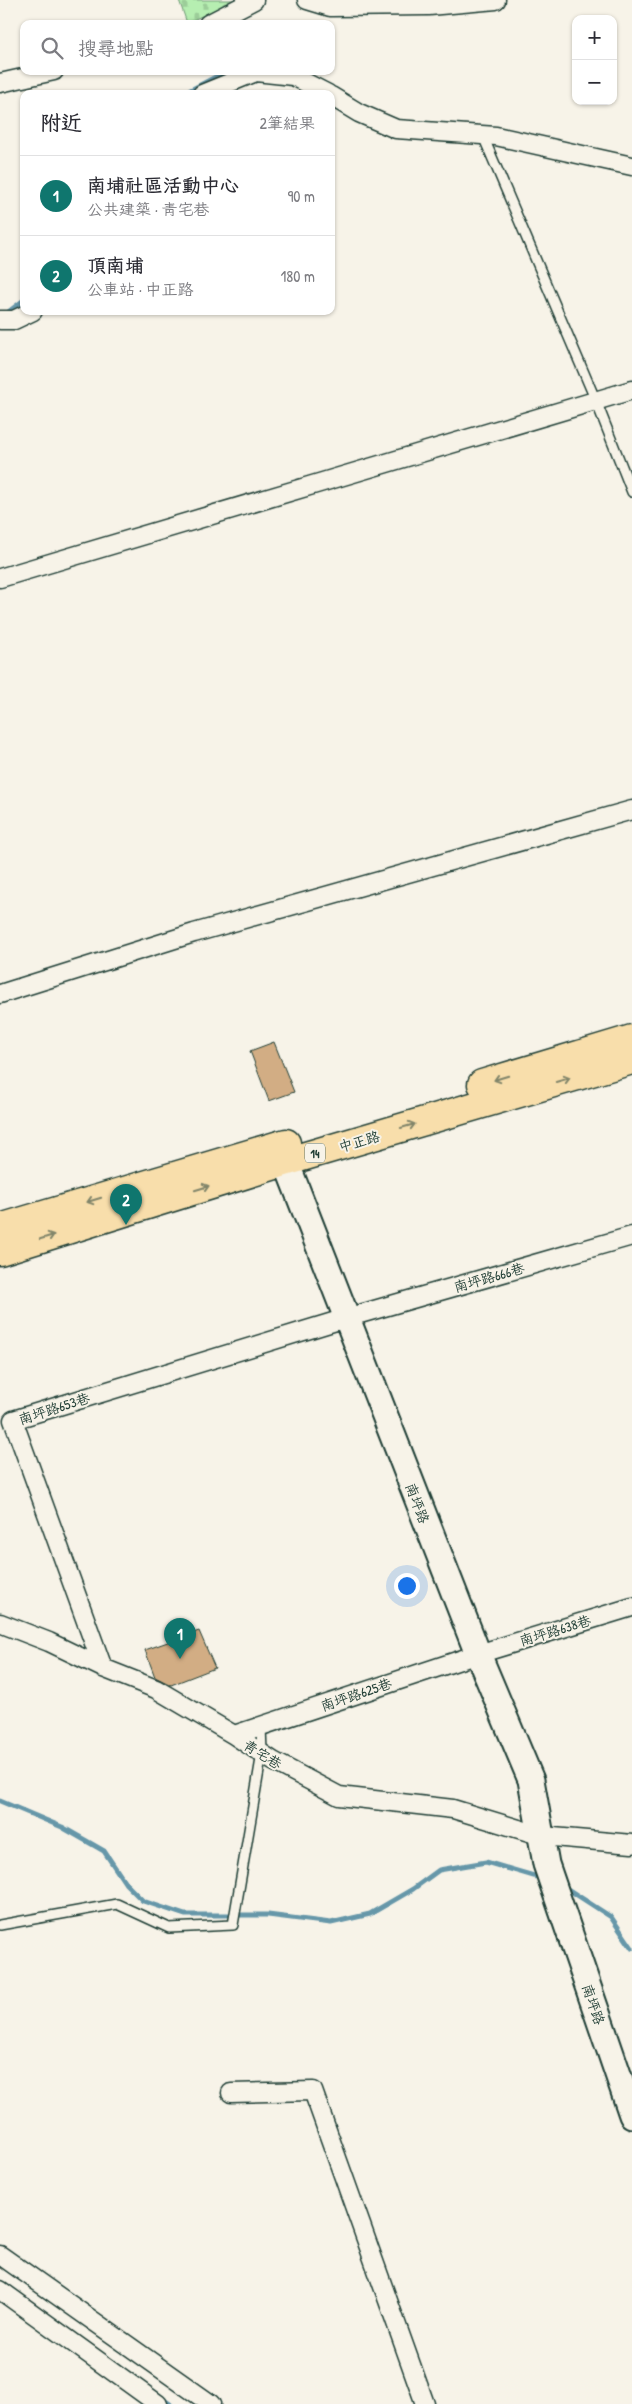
<!DOCTYPE html>
<html lang="zh-TW">
<head>
<meta charset="utf-8">
<style>
	:root { --surface:#fff; --page:#f7f7f7; --text:#2b2b33; --muted:#7c7c81; --line:#e1e1e2; --accent:#0f766e }
	body { margin:0; font-family:"Patrick Hand","LXGW WenKai TC",sans-serif; background:var(--page); color:var(--text) }
	.controls { position:absolute; right:15px; top:15px; display:grid; overflow:hidden; border-radius:10px; box-shadow:0 1px 4px #0004 }
	.controls button { width:45px; height:45px; display:grid; place-items:center; padding:0; border:0; border-bottom:1px solid var(--line); background:var(--surface); color:var(--text); font:25px sans-serif }
	.you { position:absolute; left:406px; top:1585px; width:18px; height:18px; margin:-12px; border:4px solid #fff; border-radius:50%; background:#1a73e8; box-shadow:0 0 0 8px #1a73e833 }
	.badge { display:grid; place-items:center; width:32px; height:32px; border-radius:50%; background:var(--accent); color:#fff; font-size:16px; font-weight:700 }
	.pin { position:absolute; translate:-50% -41px; filter:drop-shadow(0 1px 2px #0008) }
	.pin::after { content:''; position:absolute; top:26px; width:18px; height:15px; background:inherit; clip-path:polygon(0 0,100% 0,50% 100%) }
	.list { margin:0; padding:0; list-style:none }
	h2 { display:flex; justify-content:space-between; align-items:center; height:65px; margin:0; padding:0 20px; font-size:21px }
	h2 small { font-size:16px; font-weight:400; color:var(--muted) }
	.list li { display:grid; grid-template-columns:32px 1fr auto; gap:15px; align-items:center; box-sizing:border-box; height:80px; padding:0 20px; border-top:1px solid var(--line) }
	.list b { display:block; font-size:19px; white-space:nowrap }
	.list p { margin:0; font-size:16px; white-space:nowrap; color:var(--muted) }
	.list em { font-size:16px; font-style:normal; color:var(--muted) }
	.icon { flex:none; width:28px; height:28px; fill:none; stroke:currentColor; stroke-width:2; stroke-linecap:round; stroke-linejoin:round }
	.map { position:relative; flex:none; width:632px; height:2404px; overflow:hidden }
	.search { position:absolute; background:var(--surface); box-shadow:0 1px 4px #0004; left:20px; top:20px; width:315px; height:55px; display:flex; align-items:center; gap:12px; box-sizing:border-box; padding:0 18px; border-radius:10px; color:var(--muted); font-size:19px }
	.panel { position:absolute; background:var(--surface); box-shadow:0 1px 4px #0004; left:20px; top:90px; width:315px; height:225px; border-radius:10px }
	.map>svg:first-child { display:block }
	.cemetery { fill:url(#cemetery-stones); stroke:#6a9672 }
	.lines { fill:none; stroke-linecap:round; stroke-linejoin:round }
	.stream { stroke:#6697a9; stroke-width:5 }
	.building { fill:#d2ad84; stroke:#1f3d34 }
	.lane-casing { stroke:#1f3d34; stroke-width:12 }
	.street-casing { stroke:#1f3d34; stroke-width:21 }
	.secondary-casing { stroke:#1f3d34; stroke-width:29 }
	.primary-casing { stroke:#1f3d34; stroke-width:31 }
	.lane { stroke:#f7f3e8; stroke-width:9 }
	.street { stroke:#f7f3e8; stroke-width:18 }
	.secondary { stroke:#f7f3e8; stroke-width:25 }
	.primary { stroke:#f8deab; stroke-width:28 }
	.oneway { stroke:#81856a }
	.labels { text-anchor:middle; dominant-baseline:central; stroke-width:4; stroke-linejoin:round; paint-order:stroke }
	.shield { fill:#f7f3e8; stroke:#60746a; stroke-width:1 }
	.shield-label { font-size:12px; font-weight:bold; fill:#1f3d34 }
	.street-label { font-size:14px; fill:#1f3d34; stroke:#f7f3e8 }
</style>
</head>
<body>
<div class="map">
<svg width="632" height="2404" viewBox="0 0 632 2404">
	<defs>
		<pattern id="cemetery-stones" width="16" height="16" patternUnits="userSpaceOnUse" patternTransform="scale(1.25)"><rect width="16" height="16" fill="#b6eeb1"/><path d="M2 7V4a2 2 0 0 1 4 0v3zM10 15v-3a2 2 0 0 1 4 0v3z" fill="#9ccd99"/></pattern>
	</defs>
	<rect width="100%" height="100%" fill="#f7f3e8"/>
	<filter id="ink" filterUnits="userSpaceOnUse"><feTurbulence type="fractalNoise" baseFrequency=".02" numOctaves="2"/><feDisplacementMap in="SourceGraphic" scale="10" xChannelSelector="R" yChannelSelector="G"/><feConvolveMatrix kernelMatrix="1 2 1 2 8 2 1 2 1" color-interpolation-filters="sRGB"/></filter>
	<g filter="url(#ink)">
		<path class="cemetery" d="M179 0H235L187 23Z"/>
		<g class="lines">
			<path class="stream" d="M183 94 227 71
				M4 313H7L24 300
				M0 1801 62 1827 104 1851 126 1884 143 1901 185 1915H268L331 1923 370 1914 413 1889 439 1870 486 1862 544 1879
				M563 1886 611 1917 632 1948
				M160 2397 170 2404"/>
		</g>
		<path class="building" d="M274 1042 294 1092 269 1101 250 1051Z
			M199 1631 215 1668 171 1685 155 1677 145 1650Z"/>
		<g class="lines">
			<g class="lane-casing">
				<path id="lane" d="M483 136 596 401 632 492
					M0 1925 117 1904 169 1928 233 1925 262 1753 261 1726"/>
			</g>
			<g class="street-casing">
				<path id="street" d="M307 0 330 7 429 6 496 0
					M208 24 254 0
					M0 83 54 71
					M202 94 256 72 293 76 328 94
					M331 96 359 113 396 129 496 136 632 166
					M0 320H14L33 311
					M0 578C210 514 422 454 632 390
					M0 994 194 933 632 810
					M0 1623 49 1642 103 1668 156 1689 234 1735 273 1761 339 1796 453 1809 542 1836 632 1844
					M103 1668 13 1420 346 1318 632 1236
					M234 1735 478 1654 632 1607
					M231 2093 313 2091 425 2404
					M0 2255 211 2404
					M0 2290 158 2404"/>
			</g>
			<g class="secondary-casing">
				<path id="secondary" d="M279 1144 478 1654 531 1780 546 1864 632 2115"/>
			</g>
			<g class="primary-casing">
				<path id="primary" d="M482 1084 632 1039
					M0 1228 286 1143
					M0 1251 285 1162 632 1060"/>
			</g>
			<use href="#lane" class="lane"/>
			<use href="#street" class="street"/>
			<use href="#secondary" class="secondary"/>
			<use href="#primary" class="primary"/>
		</g>
		<defs><path id="oneway-shaft" d="M-6 0H5M1.5-3L5.5 0L1.5 3" fill="none" stroke-width="1.6" stroke-linecap="round" stroke-linejoin="round" transform="scale(1.25)"/></defs>
		<g class="oneway">
			<use href="#oneway-shaft" transform="translate(501 1078) rotate(163)"/>
			<use href="#oneway-shaft" transform="translate(563 1080) rotate(-16)"/>
			<use href="#oneway-shaft" transform="translate(408 1126) rotate(-16)"/>
			<use href="#oneway-shaft" transform="translate(202 1188) rotate(-17)"/>
			<use href="#oneway-shaft" transform="translate(94 1200) rotate(163)"/>
			<use href="#oneway-shaft" transform="translate(47 1237) rotate(-17)"/>
		</g>
	</g>
	<g class="labels">
		<rect class="shield" x="305" y="1143.5" width="20" height="19" rx="4"/>
		<g class="shield-label">
			<text x="315" y="1153">14</text>
		</g>
		<g class="street-label">
			<text transform="translate(359 1141) rotate(-16)">中正路</text>
			<text transform="translate(489 1277) rotate(-16)">南坪路666巷</text>
			<text transform="translate(54 1408) rotate(-18)">南坪路653巷</text>
			<text transform="translate(418 1503) rotate(69)">南坪路</text>
			<text transform="translate(555 1630) rotate(-17)">南坪路638巷</text>
			<text transform="translate(356 1694) rotate(-19)">南坪路625巷</text>
			<text transform="translate(263 1754) rotate(32)">青宅巷</text>
			<text transform="translate(594 2004) rotate(71)">南坪路</text>
		</g>
	</g>
</svg>
<div class="controls">
<button>+</button>
<button>−</button>
</div>
<div class="you"></div>
<div class="pin badge" style="left:180px;top:1659px">1</div>
<div class="pin badge" style="left:126px;top:1225px">2</div>
<div class="search"><svg class="icon" aria-label="search" viewBox="0 0 24 24"><circle cx="10" cy="10" r="6"/><path d="M15 15l6 6"/></svg>搜尋地點</div>
<section class="panel">
<h2>附近<small>2筆結果</small></h2>
<ul class="list">
<li><span class="badge">1</span><div><b>南埔社區活動中心</b><p>公共建築 · 青宅巷</p></div><em>90 m</em></li>
<li><span class="badge">2</span><div><b>頂南埔</b><p>公車站 · 中正路</p></div><em>180 m</em></li>
</ul>
</section>
</div>
</body>
</html>
